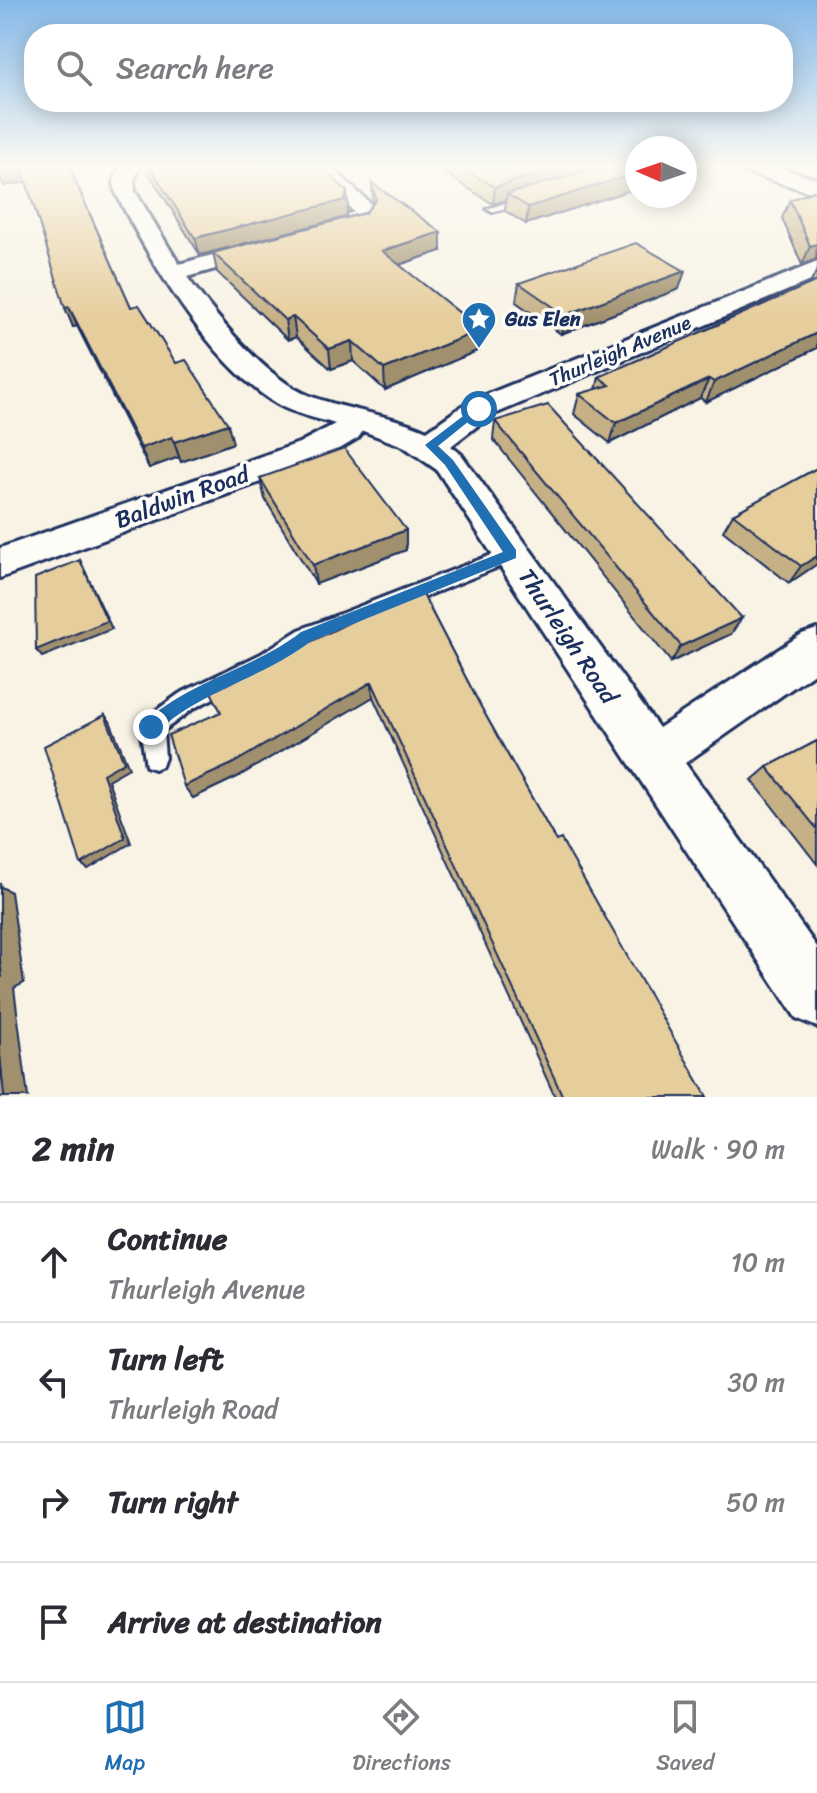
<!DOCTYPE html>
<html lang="en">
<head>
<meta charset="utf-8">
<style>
	:root { --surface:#fff; --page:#f2f2f3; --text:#2b2b33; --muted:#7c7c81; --line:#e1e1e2; --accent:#1f6fb2 }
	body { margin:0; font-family:Sriracha,sans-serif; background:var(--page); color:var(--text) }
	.compass { position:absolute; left:625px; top:136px; width:72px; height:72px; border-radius:50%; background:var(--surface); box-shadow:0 4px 20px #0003; rotate:272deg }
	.stop { position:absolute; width:24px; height:24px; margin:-18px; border:6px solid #1f6fb2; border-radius:50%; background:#fff }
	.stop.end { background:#1f6fb2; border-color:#fff; box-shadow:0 2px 8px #0008 }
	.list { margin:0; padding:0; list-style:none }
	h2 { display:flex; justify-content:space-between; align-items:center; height:104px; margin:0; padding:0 32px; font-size:34px }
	h2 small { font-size:26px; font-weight:400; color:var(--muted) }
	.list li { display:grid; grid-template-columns:52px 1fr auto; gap:24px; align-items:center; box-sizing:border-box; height:120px; padding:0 32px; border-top:2px solid var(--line) }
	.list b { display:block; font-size:30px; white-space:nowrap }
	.list p { margin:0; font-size:26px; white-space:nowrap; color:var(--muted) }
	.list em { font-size:26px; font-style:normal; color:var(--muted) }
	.icon { flex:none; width:44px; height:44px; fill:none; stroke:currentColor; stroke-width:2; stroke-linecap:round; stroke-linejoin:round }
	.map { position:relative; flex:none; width:817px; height:1097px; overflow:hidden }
	.search { position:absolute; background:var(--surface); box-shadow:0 4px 20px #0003; left:24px; right:24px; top:24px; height:88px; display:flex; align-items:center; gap:20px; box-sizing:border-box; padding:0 28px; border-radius:32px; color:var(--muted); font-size:30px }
	.sheet { height:584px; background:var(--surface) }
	nav { display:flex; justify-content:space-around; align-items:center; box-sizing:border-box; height:112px; border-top:2px solid var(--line); background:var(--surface); font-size:22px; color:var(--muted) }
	nav a { display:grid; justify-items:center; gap:4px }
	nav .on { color:var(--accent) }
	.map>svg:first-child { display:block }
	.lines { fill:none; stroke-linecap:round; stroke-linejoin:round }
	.service-casing { stroke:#1b2f5e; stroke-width:6 }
	.minor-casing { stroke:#1b2f5e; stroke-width:6 }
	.secondary-casing { stroke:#1b2f5e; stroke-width:6 }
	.service { fill:#fdfcf7; fill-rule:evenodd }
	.minor { fill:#fdfcf7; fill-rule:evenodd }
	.secondary { fill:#fdfcf7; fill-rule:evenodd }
	.wall { fill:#c6b086; stroke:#1b2f5e; stroke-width:2 }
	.shaded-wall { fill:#a1906d; stroke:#1b2f5e; stroke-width:2 }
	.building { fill:#e6cd9c; stroke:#1b2f5e; stroke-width:2 }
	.route { fill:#1f6fb2 }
	.labels { text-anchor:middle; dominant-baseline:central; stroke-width:7; stroke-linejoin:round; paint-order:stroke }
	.far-poi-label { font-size:20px; font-weight:bold; fill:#1b2f5e; stroke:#fdfcf7; text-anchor:start }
	.far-street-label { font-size:20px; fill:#1b2f5e; stroke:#fdfcf7 }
	.street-label { font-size:24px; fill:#1b2f5e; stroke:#fdfcf7 }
</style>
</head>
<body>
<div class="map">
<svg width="817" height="1097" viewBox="0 0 817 1097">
	<rect width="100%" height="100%" fill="#f8f3e5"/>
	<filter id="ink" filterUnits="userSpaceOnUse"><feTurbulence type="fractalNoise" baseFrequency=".0125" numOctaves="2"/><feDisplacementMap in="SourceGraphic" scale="16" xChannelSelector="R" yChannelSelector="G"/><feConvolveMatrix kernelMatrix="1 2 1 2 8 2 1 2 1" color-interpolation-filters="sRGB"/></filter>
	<g filter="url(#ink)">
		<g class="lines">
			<g class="service-casing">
				<path id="service" d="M439 167H449L478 178 473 181 456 178Z
					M530 195 535 198 534 200 492 212 487 209Z
					M512 547 518 549 521 554 518 559 313 642 275 667 194 708 163 731 165 758 162 766 154 769 146 766 140 727 143 720 179 694 261 654 299 630Z"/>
			</g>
			<g class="minor-casing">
				<path id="minor" d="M120 167H140L134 180 135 191 179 264 264 241 272 243 276 248 272 253 187 277C216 316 264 378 310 396 349 411 389 414 427 431L468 402 817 262V278L490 416 451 446 461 454 659 728 802 634 817 629V671L685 763 817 947V1027L796 1018 437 470 403 446 363 431 358 438 323 459 0 578V548L299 443 335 424C316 418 294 414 277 404 210 364 148 258 115 191L114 180Z
					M310 167H331L373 206 376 211 371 224 320 240 312 238 309 233 312 228 354 212Z"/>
			</g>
			<g class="secondary-casing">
				<path id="secondary" d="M741 167H775L817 179V194L744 172Z"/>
			</g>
			<use href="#service" class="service"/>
			<use href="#minor" class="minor"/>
			<use href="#secondary" class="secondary"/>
		</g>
		<path class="wall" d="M0 167H69L131 307 176 363 233 443 181 462 179 457 149 468 77 326 73 327 26 182 4 186 0 177Z
			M145 167H322L348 207 346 217 200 255Z
			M453 167H637V188L526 224 505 211 506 200 493 204 453 179Z
			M372 183 441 251 399 265 481 330 479 350 385 390 353 361 331 369 296 337 288 340 217 272 213 253 365 213 373 204Z
			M817 190V260L816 259 802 265 782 218 790 200Z
			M817 270V348L706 402 700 398 610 443 574 414 579 394 596 390 599 377 810 284Z
			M519 283 679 289 561 334 516 302Z
			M495 421 731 634 671 662 493 439Z
			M817 468V564L789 583 723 531 733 514Z
			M260 478 406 530V550L316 584 265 499Z
			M419 587 481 707 556 841 707 1097H555L373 697 237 777 193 798 184 786 221 712Z
			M817 741V864L752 780 767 767Z"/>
		<path class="shaded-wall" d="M12 167H22L28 182 4 186 0 177V169Z
			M559 167H606L507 194 506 200 493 204 495 187Z
			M685 167H699V168L685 173Z
			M637 173V188L526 224 528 207Z
			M347 191 348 207 346 217 200 255 195 238Z
			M441 232V251L383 270 382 251Z
			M817 244 816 259 802 265 810 246Z
			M685 271 679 289 561 334 565 315Z
			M69 307 77 326 73 327 65 308Z
			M293 317 296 337 288 340 285 320Z
			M481 330 479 350 385 390 384 369Z
			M817 333V348L706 402 714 382Z
			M352 341 353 361 331 369 329 349Z
			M709 379 700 398 610 443 616 423Z
			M228 424 233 443 181 462 174 442Z
			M172 437 179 457 149 468 141 448Z
			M406 530V550L316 584 313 565Z
			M817 556V564L789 583 801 566Z
			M80 560 112 629 42 657 36 650Z
			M742 618 731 634 671 662 681 646Z
			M372 682 373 697 237 777 193 798 184 786Z
			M105 715 110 721 129 768 108 780 131 843 88 869 81 864Z
			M0 883 1 887 11 892 24 983 14 988 28 1097H4L0 1055Z"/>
		<path class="building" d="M22 167H69L131 307 139 305 176 363 186 360 228 424 174 442 172 437 141 448 69 307 65 308Z
			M150 167H322L347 191 345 200 195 238Z
			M460 167H559L495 187Z
			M600 167H637V173L528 207 507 194Z
			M372 183 441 232 382 251 481 330 384 369 352 341 329 349 293 317 285 320 213 253 365 213 376 200Z
			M817 190V244L810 246 790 200Z
			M636 243 685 271 565 315 519 283Z
			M817 281V333L714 382 709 379 616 423 579 394 610 385 599 377Z
			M548 405 742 618 681 646 495 421Z
			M344 448 406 530 313 565 260 478Z
			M817 468V556L801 566 733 514Z
			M80 560 107 621 36 650 35 578Z
			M419 587 481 707 556 841 561 839 707 1097H563L372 682 230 765 184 786 168 735 221 712 211 692Z
			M105 715 124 762 103 774 125 838 81 864 44 746Z
			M817 741V829L767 767Z
			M0 959 2 977 0 978Z
			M0 1055 4 1097H0Z"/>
	</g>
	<linearGradient id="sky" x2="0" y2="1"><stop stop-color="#84b8e8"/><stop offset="0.52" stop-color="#fcfaf3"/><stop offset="1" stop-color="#fcfaf3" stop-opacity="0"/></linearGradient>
	<rect width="817" height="320" fill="url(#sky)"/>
	<path class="route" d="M475 407 484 409 438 446 453 460 516 550V558L311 641C264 678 199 691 157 732H145V722C189 681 254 669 301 632L503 552 445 465 425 445Z"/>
	<defs>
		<g id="sight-pin" transform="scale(1.8)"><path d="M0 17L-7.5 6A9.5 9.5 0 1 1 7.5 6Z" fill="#1f6fb2" stroke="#fdfcf7"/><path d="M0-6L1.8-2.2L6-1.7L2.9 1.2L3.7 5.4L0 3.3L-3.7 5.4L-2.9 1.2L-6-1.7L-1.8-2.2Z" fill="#fff"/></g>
	</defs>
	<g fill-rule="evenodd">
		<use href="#sight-pin" x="479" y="319"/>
	</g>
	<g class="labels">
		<g class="far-poi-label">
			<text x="505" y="319">Gus Elen</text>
		</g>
		<g class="far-street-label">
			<text transform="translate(620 351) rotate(-23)">Thurleigh Avenue</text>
		</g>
		<g class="street-label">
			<text transform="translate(182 497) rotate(-20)">Baldwin Road</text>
			<text transform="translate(568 636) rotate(56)">Thurleigh Road</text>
		</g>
	</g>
</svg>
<svg class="compass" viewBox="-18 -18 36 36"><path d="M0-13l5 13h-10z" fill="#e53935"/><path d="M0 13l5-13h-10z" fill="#7c7c81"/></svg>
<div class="stop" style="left:479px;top:409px"></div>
<div class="stop end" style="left:151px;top:727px"></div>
<div class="search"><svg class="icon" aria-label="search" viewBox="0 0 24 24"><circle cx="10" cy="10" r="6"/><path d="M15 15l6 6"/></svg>Search here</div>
</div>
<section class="sheet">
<h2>2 min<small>Walk · 90 m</small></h2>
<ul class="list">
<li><svg class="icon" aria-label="ahead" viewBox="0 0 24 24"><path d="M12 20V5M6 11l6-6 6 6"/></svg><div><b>Continue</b><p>Thurleigh Avenue</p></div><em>10 m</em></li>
<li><svg class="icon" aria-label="left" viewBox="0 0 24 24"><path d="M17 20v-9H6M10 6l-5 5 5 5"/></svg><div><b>Turn left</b><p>Thurleigh Road</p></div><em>30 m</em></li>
<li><svg class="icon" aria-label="right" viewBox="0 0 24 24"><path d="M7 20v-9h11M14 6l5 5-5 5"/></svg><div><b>Turn right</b></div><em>50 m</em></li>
<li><svg class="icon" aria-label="arrive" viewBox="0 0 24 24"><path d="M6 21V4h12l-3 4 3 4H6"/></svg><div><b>Arrive at destination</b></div></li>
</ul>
</section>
<nav>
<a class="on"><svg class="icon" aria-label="map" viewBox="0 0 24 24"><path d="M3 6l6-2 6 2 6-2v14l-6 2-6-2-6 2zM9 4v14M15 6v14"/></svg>Map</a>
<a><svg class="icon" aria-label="directions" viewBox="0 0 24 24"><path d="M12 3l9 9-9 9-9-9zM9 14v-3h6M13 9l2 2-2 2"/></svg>Directions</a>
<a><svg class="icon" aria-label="saved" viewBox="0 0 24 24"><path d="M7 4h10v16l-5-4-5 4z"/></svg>Saved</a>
</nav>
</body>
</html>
